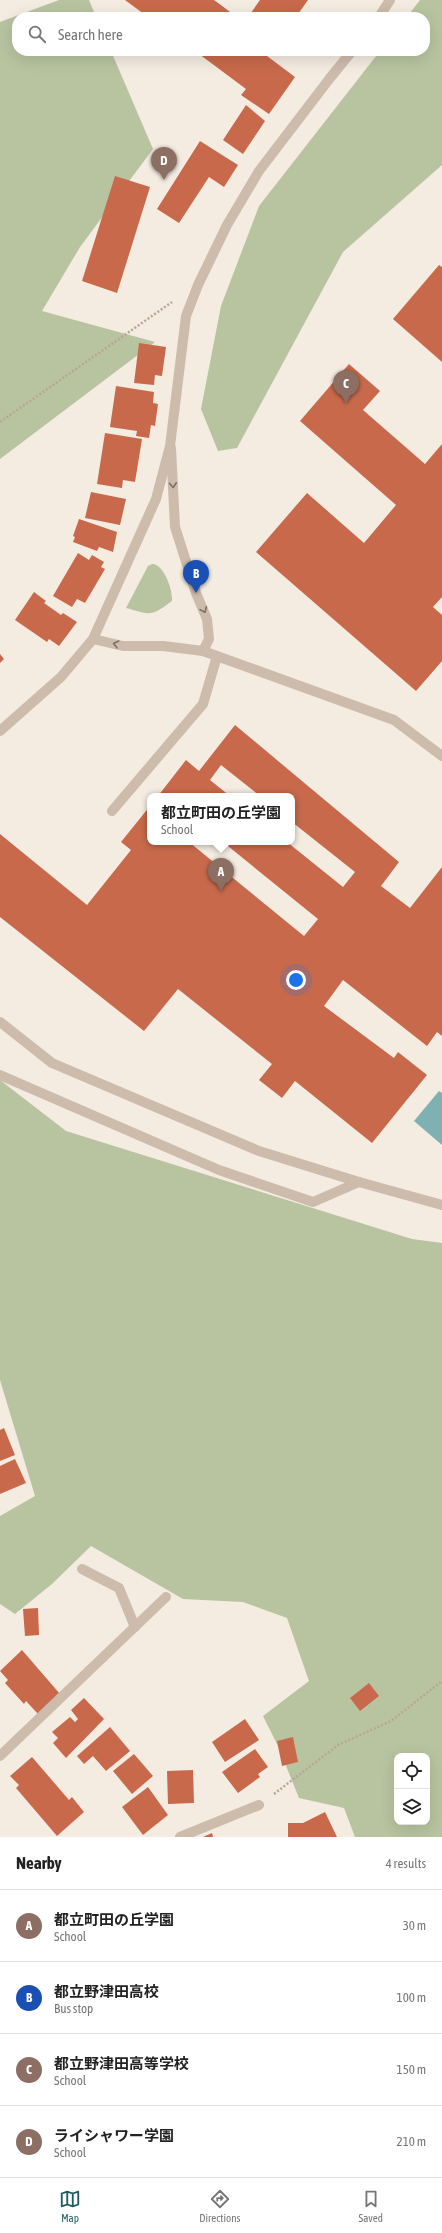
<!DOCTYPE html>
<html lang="en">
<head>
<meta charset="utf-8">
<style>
	:root { --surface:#fff; --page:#f2f2f2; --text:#222; --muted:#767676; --line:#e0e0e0; --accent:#1f5a5e }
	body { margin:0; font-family:"Asap Condensed","Noto Sans JP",sans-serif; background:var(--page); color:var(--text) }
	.controls { position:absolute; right:12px; bottom:12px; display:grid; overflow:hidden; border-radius:8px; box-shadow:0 4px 16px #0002 }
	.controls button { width:36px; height:36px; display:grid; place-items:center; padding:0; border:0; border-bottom:1px solid var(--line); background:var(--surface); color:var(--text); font:20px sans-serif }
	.you { position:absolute; left:296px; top:980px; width:14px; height:14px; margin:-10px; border:3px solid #fff; border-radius:50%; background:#1a73e8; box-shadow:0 0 0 6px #1a73e833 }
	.badge { display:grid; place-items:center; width:26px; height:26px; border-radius:50%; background:var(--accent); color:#fff; font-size:13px; font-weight:700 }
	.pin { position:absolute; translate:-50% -33px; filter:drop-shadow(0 1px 2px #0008) }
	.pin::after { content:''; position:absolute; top:21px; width:14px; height:12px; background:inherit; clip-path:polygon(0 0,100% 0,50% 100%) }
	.popup { position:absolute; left:147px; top:793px; width:148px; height:52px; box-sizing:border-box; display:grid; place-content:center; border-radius:8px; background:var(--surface); filter:drop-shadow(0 1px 3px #0005); font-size:13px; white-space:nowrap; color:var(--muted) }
	.popup b { font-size:15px; color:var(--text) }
	.popup::after { content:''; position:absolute; left:50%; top:100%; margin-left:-8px; border:8px solid transparent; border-top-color:var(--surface) }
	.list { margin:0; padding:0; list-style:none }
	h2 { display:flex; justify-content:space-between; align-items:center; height:52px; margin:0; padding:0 16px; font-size:17px }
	h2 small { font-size:13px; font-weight:400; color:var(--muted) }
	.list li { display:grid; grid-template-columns:26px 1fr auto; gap:12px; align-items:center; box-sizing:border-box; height:72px; padding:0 16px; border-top:1px solid var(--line) }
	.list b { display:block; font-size:15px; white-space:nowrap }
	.list p { margin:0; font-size:13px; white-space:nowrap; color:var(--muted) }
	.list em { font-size:13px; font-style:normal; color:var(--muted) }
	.icon { flex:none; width:22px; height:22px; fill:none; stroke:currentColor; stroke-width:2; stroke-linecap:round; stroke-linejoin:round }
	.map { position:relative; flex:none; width:442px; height:1837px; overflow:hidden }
	.search { position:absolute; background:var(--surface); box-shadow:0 4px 16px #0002; left:12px; right:12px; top:12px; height:44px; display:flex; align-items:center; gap:10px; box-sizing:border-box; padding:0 14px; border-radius:16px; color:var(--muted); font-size:15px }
	.sheet { height:340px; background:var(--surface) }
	nav { display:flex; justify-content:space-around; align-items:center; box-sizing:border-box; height:56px; border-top:1px solid var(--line); background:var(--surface); font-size:11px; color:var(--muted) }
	nav a { display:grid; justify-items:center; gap:2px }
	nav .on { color:var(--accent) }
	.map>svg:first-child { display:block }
	.green { fill:#b8c4a0; fill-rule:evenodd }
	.water { fill:#7fb0b2 }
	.building { fill:#c8694b }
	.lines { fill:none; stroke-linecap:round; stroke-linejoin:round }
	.path { stroke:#b9a596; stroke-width:2.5; stroke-dasharray:2 2; stroke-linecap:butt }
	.service { stroke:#cdbbac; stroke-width:10 }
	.minor { stroke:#cdbbac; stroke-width:10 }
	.tertiary { stroke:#cdbbac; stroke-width:10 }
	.oneway { stroke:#7d6f65 }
</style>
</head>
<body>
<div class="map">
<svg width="442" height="1837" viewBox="0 0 442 1837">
	<rect width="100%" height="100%" fill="#f4ebe1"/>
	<path class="green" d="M59 0H89L96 17H17V51H111L153 149 80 247 42 311 155 342 0 459V22Z
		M420 0H442V165L343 252 237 448 218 451 201 409 221 306 259 206 380 51H425V17H407Z
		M152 564C164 564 173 590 172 601 150 617 152 615 126 608L148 566Z
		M0 1080 66 1131 412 1239 442 1243V1837H355L344 1808 299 1798 278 1746 263 1716 309 1681 287 1618 243 1602 183 1599 91 1546 52 1584 15 1614 0 1604V1516L35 1496 0 1380ZM397 1756H427V1822H397Z"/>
	<path class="water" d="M439 1091 442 1093V1145L414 1121Z"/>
	<path class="building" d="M125 0H214L237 17H148Z
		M260 0H308L296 17H248Z
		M195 51H271L267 56 295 77 269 114 241 95 246 89Z
		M246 105 265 121 243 154 223 140Z
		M200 141 238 165 224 187 209 177 179 223 157 209Z
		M115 176 150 187 117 293 82 281Z
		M439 265 442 267V362L393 319Z
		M139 343 166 347 162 376 155 375 154 385 134 383Z
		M349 364 380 391 363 410 425 464 442 444V597L433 607 442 615V661L416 691 256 552 307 493 364 543 396 505 300 421Z
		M116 386 154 392 153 403 158 404 155 426 151 425 149 438 136 436 137 431 110 427Z
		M105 433 142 439 135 482 123 480 122 488 97 484Z
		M91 492 126 499 120 525 85 518Z
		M79 519 117 532 113 552 99 547 97 551 73 542 75 537 73 536Z
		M78 553 89 560 92 555 104 562 101 567 105 569 85 603 77 599 72 607 53 596Z
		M34 592 46 601 44 603 61 615 63 613 77 622 59 646 49 639 47 642 15 620Z
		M0 654 4 659 0 663Z
		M235 725 399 862 381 886 410 908 442 867V1036L437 1032 427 1046 343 980 324 1006 394 1058 398 1052 427 1075 372 1143 295 1081 282 1098 259 1080 272 1064 178 989 144 1031 0 917V834L87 905 131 850 121 842 150 806V842H189L304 936 318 919 223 842H287L343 887 355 872 292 822V796H260L221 765 210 780 230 796H158L186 760 199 771Z
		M4 1428 15 1455 0 1461V1430Z
		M15 1459 26 1483 0 1494V1466Z
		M38 1608 39 1635 25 1636 23 1609Z
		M22 1650 60 1694 38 1714 26 1701 24 1704 5 1683 8 1680 0 1671Z
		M369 1683 379 1696 360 1711 350 1698Z
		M84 1698 104 1719 66 1758 53 1743 58 1738 52 1732 70 1717 75 1722 78 1719 71 1710Z
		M245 1719 259 1740 225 1762 212 1742Z
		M110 1727 130 1751 106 1771 93 1756 84 1764 77 1756Z
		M293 1737 298 1762 282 1766 277 1741Z
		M255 1749 268 1767 258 1774 260 1777 238 1793 222 1772Z
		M134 1754 153 1776 132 1794 113 1771Z
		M32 1757 69 1800 72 1797 84 1812 57 1836 16 1788 19 1785 10 1776Z
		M193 1770 194 1803 168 1804 167 1771Z
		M148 1787 168 1815 143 1835 122 1807Z
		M325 1812 337 1837H288V1823H303Z
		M212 1833 213 1837H203Z"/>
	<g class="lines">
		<path class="path" d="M0 422 172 302
			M274 1794 338 1745 391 1721 442 1681"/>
		<path class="service" d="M93 639 123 646H163L203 651 209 639 207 619 196 593 175 527 171 448
			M203 651 394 720 442 756
			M112 811 203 704 217 656
			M0 1075 219 1170 313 1202 359 1182
			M82 1569 119 1588 135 1627
			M0 1756 166 1597
			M180 1837 259 1805"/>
		<path class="minor" d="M0 731 61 677 93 639 156 499 170 446 186 316 198 285 227 225 259 171 330 78
			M0 1022 52 1063 259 1151 359 1182 442 1205"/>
		<path class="tertiary" d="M379 17 390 0
			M330 78 352 51"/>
	</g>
	<defs><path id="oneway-chevron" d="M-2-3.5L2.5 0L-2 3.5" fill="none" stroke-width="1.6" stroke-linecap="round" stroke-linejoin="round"/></defs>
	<g class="oneway">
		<use href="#oneway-chevron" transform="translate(173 485) rotate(86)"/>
		<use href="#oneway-chevron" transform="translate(204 610) rotate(66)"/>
		<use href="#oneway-chevron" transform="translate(116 644) rotate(-166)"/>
	</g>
</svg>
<div class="controls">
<button><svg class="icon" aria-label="locate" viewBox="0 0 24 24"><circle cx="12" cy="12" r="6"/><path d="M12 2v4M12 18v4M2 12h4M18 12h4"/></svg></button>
<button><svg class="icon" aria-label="layers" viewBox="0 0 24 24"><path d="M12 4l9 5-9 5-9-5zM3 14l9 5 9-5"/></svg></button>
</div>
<div class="you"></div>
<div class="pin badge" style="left:221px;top:891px;background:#8d6e63">A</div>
<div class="popup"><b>都立町田の丘学園</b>School</div>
<div class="pin badge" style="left:196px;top:593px;background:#1a4fb4">B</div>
<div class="pin badge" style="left:346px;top:403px;background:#8d6e63">C</div>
<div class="pin badge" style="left:164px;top:180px;background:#8d6e63">D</div>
<div class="search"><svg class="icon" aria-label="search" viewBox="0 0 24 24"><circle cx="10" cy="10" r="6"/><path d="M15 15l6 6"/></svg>Search here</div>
</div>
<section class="sheet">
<h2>Nearby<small>4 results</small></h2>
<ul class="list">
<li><span class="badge" style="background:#8d6e63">A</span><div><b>都立町田の丘学園</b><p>School</p></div><em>30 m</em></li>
<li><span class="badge" style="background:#1a4fb4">B</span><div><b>都立野津田高校</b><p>Bus stop</p></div><em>100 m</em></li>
<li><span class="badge" style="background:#8d6e63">C</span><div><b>都立野津田高等学校</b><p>School</p></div><em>150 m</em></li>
<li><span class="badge" style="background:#8d6e63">D</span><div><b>ライシャワー学園</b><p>School</p></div><em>210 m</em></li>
</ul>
</section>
<nav>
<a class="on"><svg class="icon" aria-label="map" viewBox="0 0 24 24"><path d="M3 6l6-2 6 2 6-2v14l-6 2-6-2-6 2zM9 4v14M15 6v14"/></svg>Map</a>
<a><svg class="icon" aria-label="directions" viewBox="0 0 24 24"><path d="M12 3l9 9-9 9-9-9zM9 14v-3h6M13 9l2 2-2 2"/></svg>Directions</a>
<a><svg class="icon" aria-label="saved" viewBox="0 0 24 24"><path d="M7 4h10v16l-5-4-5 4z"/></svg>Saved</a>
</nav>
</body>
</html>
